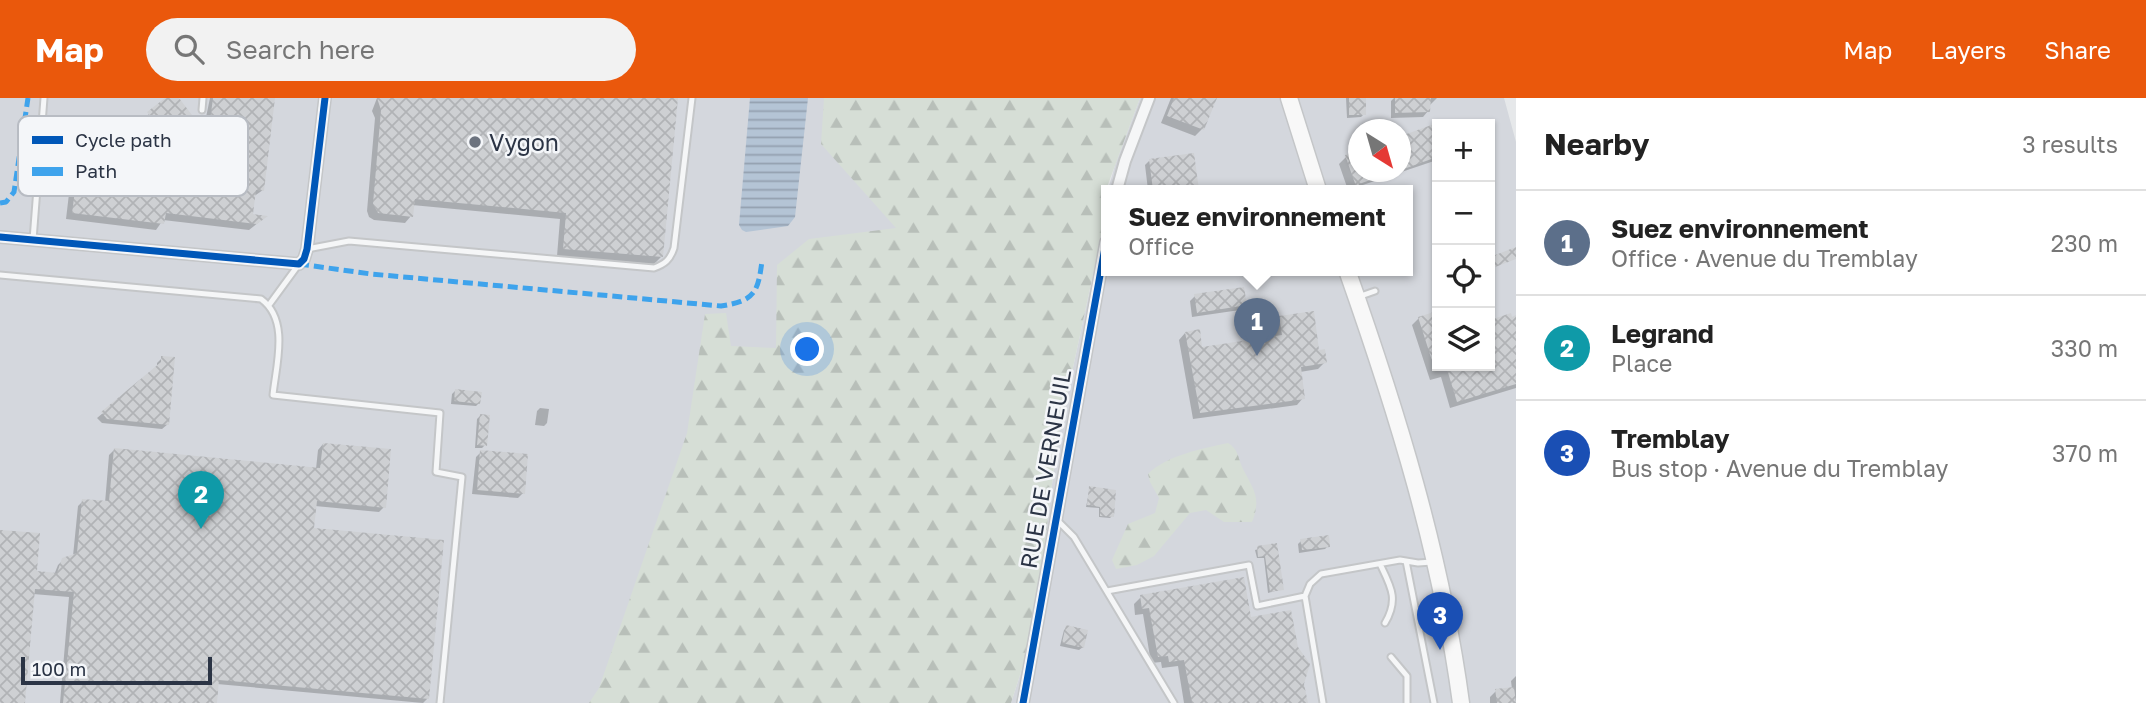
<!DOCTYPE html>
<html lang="en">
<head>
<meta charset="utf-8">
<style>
	:root { --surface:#fff; --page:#f2f2f2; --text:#222; --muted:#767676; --line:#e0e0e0; --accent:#ea580c }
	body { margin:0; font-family:"Golos Text",sans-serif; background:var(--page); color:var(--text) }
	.controls { position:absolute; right:21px; top:21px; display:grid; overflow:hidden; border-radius:0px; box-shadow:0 2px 5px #0004 }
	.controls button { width:63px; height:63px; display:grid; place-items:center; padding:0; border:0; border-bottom:2px solid var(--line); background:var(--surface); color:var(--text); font:35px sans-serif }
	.compass { position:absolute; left:1348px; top:21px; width:63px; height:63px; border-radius:50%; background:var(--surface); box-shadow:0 2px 5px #0004; rotate:143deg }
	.scale { position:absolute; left:21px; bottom:18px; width:191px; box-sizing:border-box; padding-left:7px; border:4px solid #2b3445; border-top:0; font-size:19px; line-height:24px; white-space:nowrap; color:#2b3445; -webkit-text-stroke:5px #f4f6f9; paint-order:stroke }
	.you { position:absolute; left:808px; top:252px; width:24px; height:24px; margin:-18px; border:5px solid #fff; border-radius:50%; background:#1a73e8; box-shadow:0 0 0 10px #1a73e833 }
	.badge { display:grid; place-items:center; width:46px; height:46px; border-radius:50%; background:var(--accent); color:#fff; font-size:23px; font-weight:700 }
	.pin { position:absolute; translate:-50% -58px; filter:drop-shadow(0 2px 4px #0008) }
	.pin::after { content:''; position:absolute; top:37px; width:24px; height:21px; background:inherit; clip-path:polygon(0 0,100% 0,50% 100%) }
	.popup { position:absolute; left:1101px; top:87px; width:312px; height:91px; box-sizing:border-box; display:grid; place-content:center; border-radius:0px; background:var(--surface); filter:drop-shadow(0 2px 5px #0005); font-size:23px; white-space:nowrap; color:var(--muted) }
	.popup b { font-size:26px; color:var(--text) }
	.popup::after { content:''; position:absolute; left:50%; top:100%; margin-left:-14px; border:14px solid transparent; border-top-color:var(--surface) }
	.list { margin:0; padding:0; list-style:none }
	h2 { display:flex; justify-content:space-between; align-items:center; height:91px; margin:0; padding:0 28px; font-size:30px }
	h2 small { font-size:23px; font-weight:400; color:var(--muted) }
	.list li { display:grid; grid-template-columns:46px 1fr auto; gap:21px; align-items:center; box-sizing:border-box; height:105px; padding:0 28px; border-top:2px solid var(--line) }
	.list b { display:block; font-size:26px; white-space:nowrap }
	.list p { margin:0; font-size:23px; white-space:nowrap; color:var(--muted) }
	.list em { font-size:23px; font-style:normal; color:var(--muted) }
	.icon { flex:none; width:38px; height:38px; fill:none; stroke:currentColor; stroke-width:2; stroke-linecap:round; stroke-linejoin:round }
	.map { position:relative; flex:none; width:1516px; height:605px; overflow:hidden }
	header { display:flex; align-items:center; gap:42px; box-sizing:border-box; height:98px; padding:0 35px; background:var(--accent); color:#fff }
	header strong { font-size:33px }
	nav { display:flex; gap:38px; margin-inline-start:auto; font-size:24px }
	.search { width:490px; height:63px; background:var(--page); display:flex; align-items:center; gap:18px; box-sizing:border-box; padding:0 24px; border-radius:38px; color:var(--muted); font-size:26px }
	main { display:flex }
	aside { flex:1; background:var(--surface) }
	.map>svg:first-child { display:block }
	.built { fill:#d4d7dd; fill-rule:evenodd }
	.forest { fill:url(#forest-firs) }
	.water { fill:url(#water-rules) }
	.shadow { fill:#0003 }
	.building { fill:url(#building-cross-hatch) }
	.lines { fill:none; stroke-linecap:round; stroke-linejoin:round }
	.service-casing { stroke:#c4c6c8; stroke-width:9 }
	.minor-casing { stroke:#c4c6c8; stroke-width:14 }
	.secondary-casing { stroke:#c4c6c8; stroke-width:19 }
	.service { stroke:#f5f6f7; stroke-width:5 }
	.minor { stroke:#f5f6f7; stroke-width:10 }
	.secondary { stroke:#f8f8f8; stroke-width:16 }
	.quiet { stroke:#3ea3ec; stroke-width:5; stroke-dasharray:10 5; stroke-linecap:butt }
	.cycleway-casing { stroke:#f4f6f9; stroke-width:11 }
	.cycleway { stroke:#0057b8; stroke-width:7 }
	.poi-dot { fill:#6c737f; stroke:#f4f6f9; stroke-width:2.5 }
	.labels { text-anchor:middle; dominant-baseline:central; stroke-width:5; stroke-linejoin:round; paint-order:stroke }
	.poi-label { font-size:23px; fill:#2b3445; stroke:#f4f6f9; text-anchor:start }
	.street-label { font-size:23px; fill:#2b3445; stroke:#f4f6f9 }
	.key { fill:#f4f6f9; stroke:#b8bcc3; stroke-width:2 }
	.key-label { font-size:19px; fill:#2b3445 }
</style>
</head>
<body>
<header>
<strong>Map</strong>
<div class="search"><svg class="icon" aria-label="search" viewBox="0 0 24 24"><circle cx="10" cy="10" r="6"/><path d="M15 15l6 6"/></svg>Search here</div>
<nav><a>Map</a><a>Layers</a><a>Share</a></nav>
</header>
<main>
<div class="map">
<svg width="1516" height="605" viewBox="0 0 1516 605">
	<defs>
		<pattern id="forest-firs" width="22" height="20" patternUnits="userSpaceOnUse" patternTransform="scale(1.75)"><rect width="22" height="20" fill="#d6ded6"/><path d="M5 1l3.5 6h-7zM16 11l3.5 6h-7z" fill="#b8bfb9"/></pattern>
		<pattern id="water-rules" width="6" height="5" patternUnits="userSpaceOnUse" patternTransform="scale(1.75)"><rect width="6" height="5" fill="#b4c4d5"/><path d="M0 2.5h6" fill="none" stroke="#93a0af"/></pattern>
		<pattern id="building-cross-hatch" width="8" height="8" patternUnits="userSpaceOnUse" patternTransform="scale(1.75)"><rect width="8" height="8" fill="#ced0d3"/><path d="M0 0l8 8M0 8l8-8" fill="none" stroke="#b1b3b6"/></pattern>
	</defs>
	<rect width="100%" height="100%" fill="#e6e8ea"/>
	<path class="built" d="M0 0H858L927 109 628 605H0Z
		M1140 0H1504L1516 44V605H1011L1035 530 1057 344 1100 144 1106 99V172H1408V92H1108L1115 67ZM1437 26H1490V268H1437ZM1358 32H1400V74H1358Z"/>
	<path class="forest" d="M824 0H1140L1106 92 1100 144 1057 344 1035 530 1011 605H589L599 590 687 335 705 216 726 215 731 248 776 250 777 167 809 141 896 130 821 46Z
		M1228 345C1238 351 1238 359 1242 369 1253 391 1262 399 1252 424H1224L1206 412 1190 415 1154 458 1137 467 1116 471 1112 462 1128 426 1155 415 1159 400 1150 384 1148 376C1165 358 1204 350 1228 345Z"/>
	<path class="water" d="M750 0H808L795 119 788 128 746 134 742 132 739 127Z"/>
	<path class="shadow" d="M168 0H176L194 23 205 24 210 0H258L263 92 253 99 251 117 259 124 249 132 163 122 156 132 66 121 73 62 80 55 176 66 177 58 165 42 160 46 142 22Z
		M377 0H676L661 159 654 166 557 158 560 121 412 107 411 118 405 125 374 122 369 119 367 113 375 20 372 13Z
		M1171 0H1215L1202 31 1195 38 1161 25Z
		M1346 0H1364V16L1361 19 1347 20Z
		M1394 0H1437L1429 8 1428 13 1423 19 1391 20V3Z
		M1437 27V62L1348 92 1339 66 1346 59 1358 74H1400V40Z
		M1149 63 1197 92H1148L1145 67Z
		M1195 198 1245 207 1240 212 1192 219 1190 203Z
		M1437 214V268H1490V224L1509 217 1516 239V290L1450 310 1441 279 1430 282 1412 227 1419 220Z
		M1280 220 1318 253 1325 264 1318 271 1300 274 1303 300 1297 307 1193 321 1179 242 1185 235 1201 251 1275 240 1273 227Z
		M162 260 168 326 162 331 102 325 97 320 157 270V265Z
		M455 293 479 305 476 308 451 306 452 296Z
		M540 310 549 311 547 325 544 328 535 327 537 313Z
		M480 318 485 347 482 350H475L477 321Z
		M323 346 384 409 379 414 315 408 312 432 428 600 423 605 217 586 215 605H60L69 499 33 496 23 605H0V433L35 475 54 477 58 467 63 462 73 458 78 408 83 403 105 405 109 357 114 352 316 371 318 352Z
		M481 354 523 395 518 400 472 396 476 359Z
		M1090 390 1112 418 1110 420 1099 419V410L1086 409Z
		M1301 443 1328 448 1325 451 1299 455 1298 446Z
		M1276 447 1282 491 1268 495 1264 460H1257L1255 452Z
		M1141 499 1250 521 1303 586 1306 605H1184L1178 568 1162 570 1161 564 1151 565 1143 516 1135 517 1134 506Z
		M1067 529 1083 549 1079 552 1060 548 1064 532Z
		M1516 578V605H1490V599L1496 593 1512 591 1511 583Z"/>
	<path class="building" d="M165 0H179L195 21 210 23 213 0H275L264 93 256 92 253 116 268 118 257 126 166 115 164 126 72 115 80 54 182 65 184 50 173 36 168 40 147 14Z
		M377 0H678L663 159 563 151 566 115 415 101 413 119 378 115 373 106 381 12Z
		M1174 0H1217L1204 32 1167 18Z
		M1349 0H1366V17H1349Z
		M1395 0H1431L1430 14 1395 15Z
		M1437 25V59L1401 72V38Z
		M1359 53V74L1390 75 1359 86 1357 91 1345 57Z
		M1194 55 1199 92H1153L1149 61Z
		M1516 149V161L1490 171V159Z
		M1244 189 1247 207 1197 215 1194 196Z
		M1314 213 1319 252 1325 251 1327 265 1301 269 1305 301 1200 315 1185 234 1200 231 1202 249 1282 237 1279 218Z
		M1437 213V272H1435L1418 219Z
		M1511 215 1512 219 1516 217V286L1457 304 1446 268H1490V222Z
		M161 258 175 259 169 327 107 321 101 314 161 264Z
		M455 291 482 294 480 306 454 303Z
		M480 316 490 317 487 348 477 347Z
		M323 345 391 351 386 410 317 403 314 430 444 442 429 601 219 582 217 605H63L74 494 35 491 25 605H0V432L40 435 37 473 57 475 62 460 77 455 82 401 109 403 114 350 320 370Z
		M480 352 528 356 525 396 477 392Z
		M1089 388 1116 392 1114 419 1100 418V409L1087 407Z
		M1329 437 1330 449 1302 452 1300 441Z
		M1277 445 1284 492 1270 494 1265 458 1258 459 1257 448Z
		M1244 479 1251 519 1291 512 1298 549 1310 566 1304 586 1308 605H1192L1184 562 1169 564 1168 558 1158 559 1149 510 1142 511 1140 497Z
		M1066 527 1088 532 1084 550 1062 545Z
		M1514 589 1516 605H1497L1495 591Z"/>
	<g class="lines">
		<g class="service-casing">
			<path id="service" d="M202 12 203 0
				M33 142 44 0
				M307 151 349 143 654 170C665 166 670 162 674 150L692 0
				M0 177 261 201C290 222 276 267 273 297L440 315 436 374 462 379 440 605
				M1358 199 1375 193
				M269 207 299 166
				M1057 422 1074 439 1174 605
				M1406 463 1434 605
				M1380 466C1391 489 1399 501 1385 525
				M1107 493 1249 467 1257 508 1305 498
				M1391 559 1407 578V605
				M1323 605 1305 498 1310 486 1321 476 1400 462 1418 465 1432 464"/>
		</g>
		<g class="minor-casing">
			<path id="minor" d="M1117 92 1125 63 1149 0
				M0 139 299 166 304 161 307 151 325 0
				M1023 605 1106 144"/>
		</g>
		<g class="secondary-casing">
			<path id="secondary" d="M1289 0 1318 92
				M1347 172C1397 314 1441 456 1461 605"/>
		</g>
		<use href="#service" class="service"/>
		<use href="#minor" class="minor"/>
		<use href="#secondary" class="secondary"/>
		<path class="quiet" d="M0 105 6 104 14 94 28 0
			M299 166 371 176 721 208C755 203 758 194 762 163"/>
		<g class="cycleway-casing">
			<path id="cycleway" d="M0 139 299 166 304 161 307 151 325 0
				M1023 605 1106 144"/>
		</g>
		<use href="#cycleway" class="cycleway"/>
	</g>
	<circle class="poi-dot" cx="475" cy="44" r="7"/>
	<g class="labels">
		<g class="poi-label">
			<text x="489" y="44">Vygon</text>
		</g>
		<g class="street-label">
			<text transform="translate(1045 371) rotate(-80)">RUE DE VERNEUIL</text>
		</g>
	</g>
	<rect x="18" y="18" width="230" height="80" rx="10" class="key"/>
	<rect x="32" y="38" width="31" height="8" fill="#0057b8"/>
	<rect x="32" y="69" width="31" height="9" fill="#3ea3ec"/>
	<g class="key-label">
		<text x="75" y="49">Cycle path</text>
		<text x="75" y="80">Path</text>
	</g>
</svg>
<div class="controls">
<button>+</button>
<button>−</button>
<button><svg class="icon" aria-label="locate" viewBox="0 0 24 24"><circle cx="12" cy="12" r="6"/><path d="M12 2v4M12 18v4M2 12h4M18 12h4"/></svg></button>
<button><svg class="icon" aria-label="layers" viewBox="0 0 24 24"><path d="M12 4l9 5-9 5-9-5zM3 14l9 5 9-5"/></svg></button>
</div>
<svg class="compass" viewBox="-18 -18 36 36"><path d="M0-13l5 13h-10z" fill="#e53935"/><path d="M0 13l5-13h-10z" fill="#767676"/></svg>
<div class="scale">100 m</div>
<div class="you"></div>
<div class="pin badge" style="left:1257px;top:258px;background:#5c6f8a">1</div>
<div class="popup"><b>Suez environnement</b>Office</div>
<div class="pin badge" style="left:201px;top:431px;background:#0f9aa8">2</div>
<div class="pin badge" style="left:1440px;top:552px;background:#1a4fb4">3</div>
</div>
<aside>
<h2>Nearby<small>3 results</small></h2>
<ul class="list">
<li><span class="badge" style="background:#5c6f8a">1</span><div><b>Suez environnement</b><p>Office · Avenue du Tremblay</p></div><em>230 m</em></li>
<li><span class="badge" style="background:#0f9aa8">2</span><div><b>Legrand</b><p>Place</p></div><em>330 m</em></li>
<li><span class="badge" style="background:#1a4fb4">3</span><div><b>Tremblay</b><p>Bus stop · Avenue du Tremblay</p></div><em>370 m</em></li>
</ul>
</aside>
</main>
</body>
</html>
